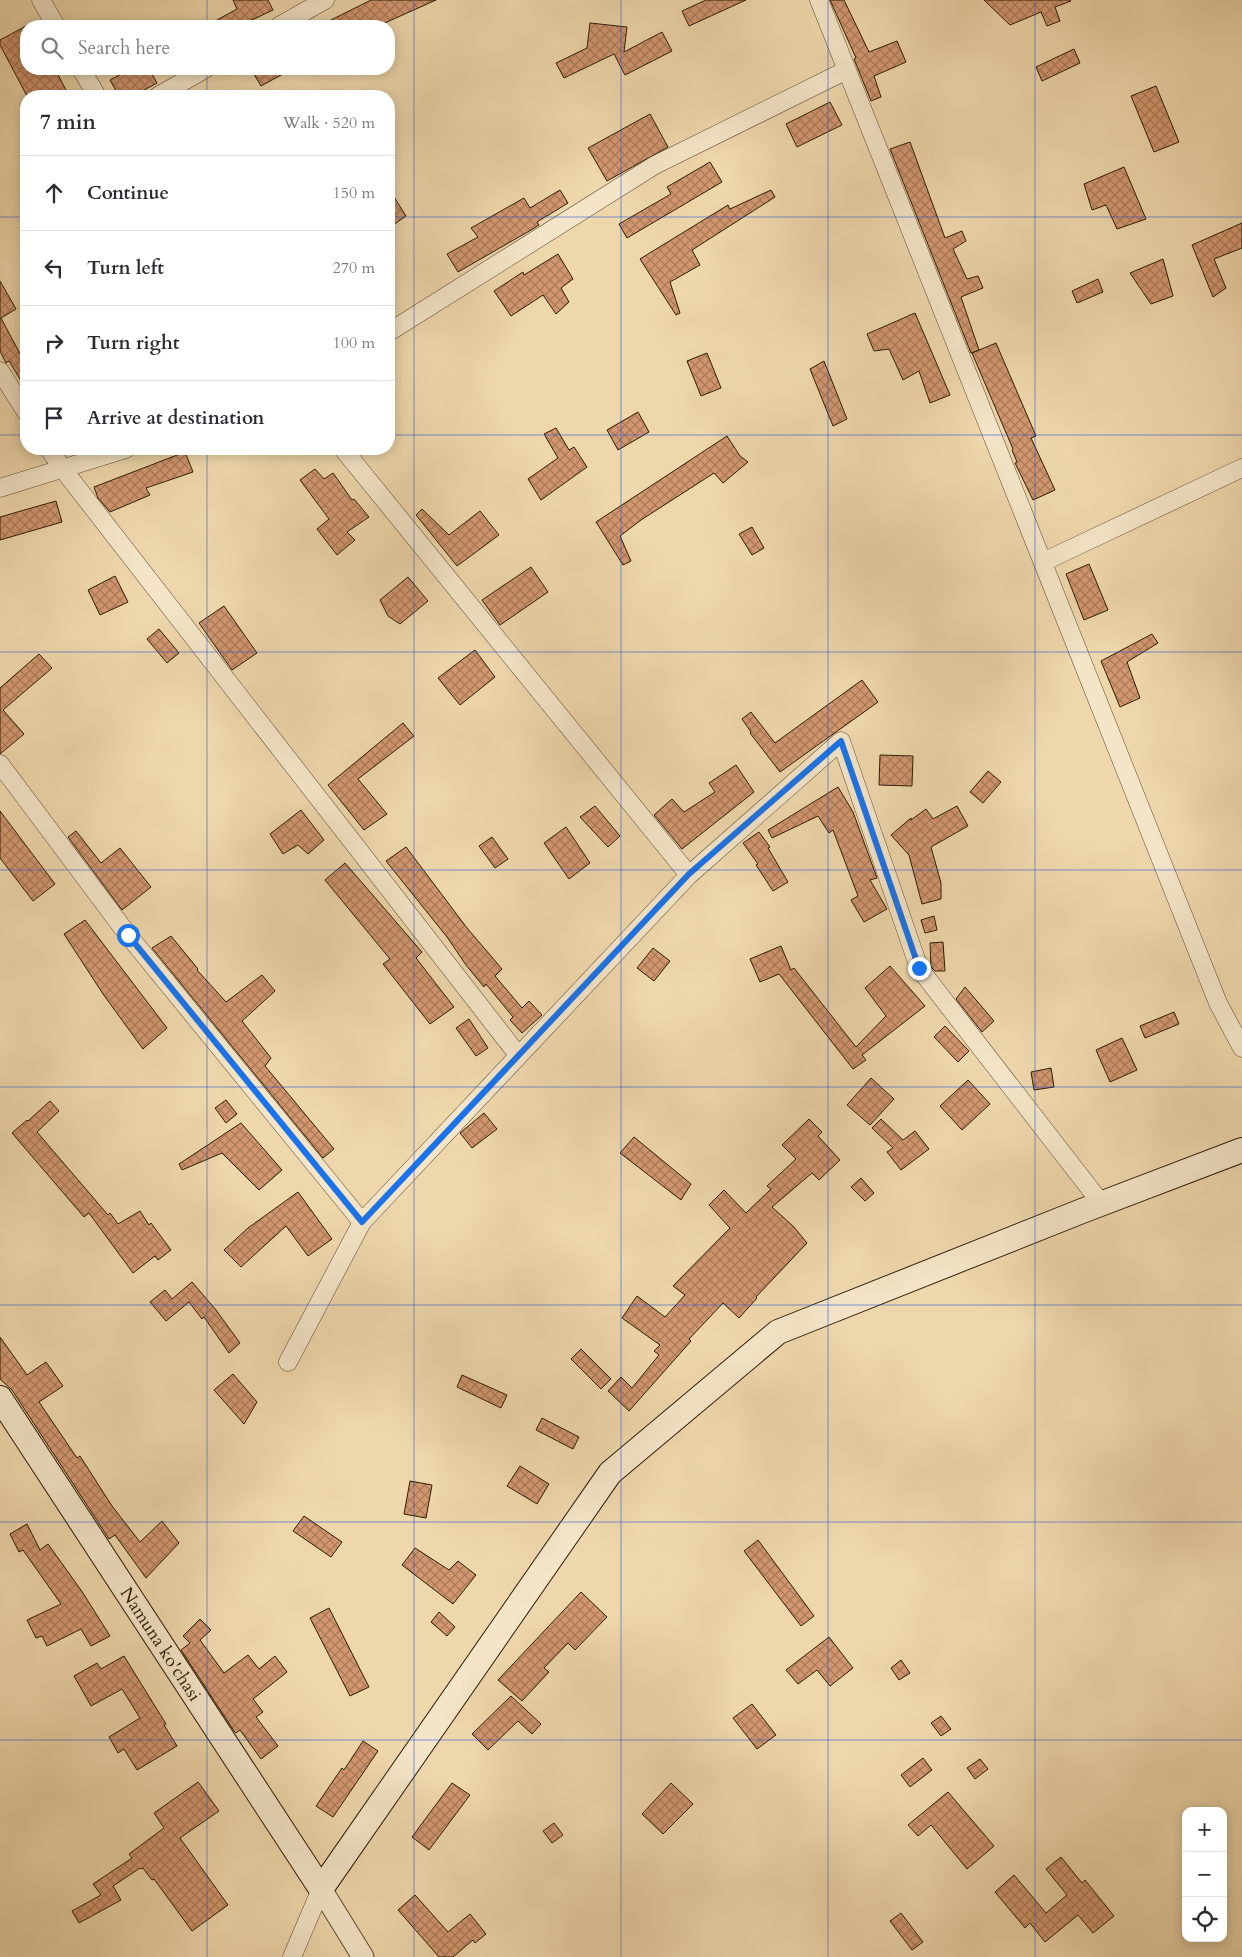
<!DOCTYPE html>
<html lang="en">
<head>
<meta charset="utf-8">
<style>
	:root { --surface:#fff; --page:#f2f2f3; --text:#2b2b33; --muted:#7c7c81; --line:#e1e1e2 }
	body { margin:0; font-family:Cardo,serif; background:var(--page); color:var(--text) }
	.controls { position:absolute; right:15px; bottom:15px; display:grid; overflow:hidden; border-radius:10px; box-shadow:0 2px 12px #0003 }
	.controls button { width:45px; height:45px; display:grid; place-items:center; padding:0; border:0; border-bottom:1px solid var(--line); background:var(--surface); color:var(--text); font:25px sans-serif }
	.stop { position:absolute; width:15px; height:15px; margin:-11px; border:4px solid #1a73e8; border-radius:50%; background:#fff }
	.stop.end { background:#1a73e8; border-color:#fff; box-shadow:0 1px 5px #0008 }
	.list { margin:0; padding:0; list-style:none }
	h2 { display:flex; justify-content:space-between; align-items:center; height:65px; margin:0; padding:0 20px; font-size:21px }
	h2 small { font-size:16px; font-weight:400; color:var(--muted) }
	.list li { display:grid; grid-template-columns:32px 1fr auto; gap:15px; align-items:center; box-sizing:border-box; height:75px; padding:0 20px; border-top:1px solid var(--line) }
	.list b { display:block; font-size:19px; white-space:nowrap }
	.list em { font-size:16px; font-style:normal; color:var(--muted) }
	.icon { flex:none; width:28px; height:28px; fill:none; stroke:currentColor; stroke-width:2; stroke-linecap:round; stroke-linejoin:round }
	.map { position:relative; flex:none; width:1242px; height:1957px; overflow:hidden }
	.search { position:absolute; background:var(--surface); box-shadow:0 2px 12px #0003; left:20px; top:20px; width:375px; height:55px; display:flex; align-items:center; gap:12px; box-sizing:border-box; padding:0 18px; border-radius:20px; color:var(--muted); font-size:19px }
	.panel { position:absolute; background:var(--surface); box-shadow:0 2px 12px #0003; left:20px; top:90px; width:375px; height:365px; border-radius:20px }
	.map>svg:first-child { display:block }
	.building { fill:url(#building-cross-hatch); stroke:#2c1c06 }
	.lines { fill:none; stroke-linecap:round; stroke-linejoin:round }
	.minor-casing { stroke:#5c4b2f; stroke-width:19 }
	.tertiary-casing { stroke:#5c4b2f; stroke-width:23 }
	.secondary-casing { stroke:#2c1c06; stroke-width:26 }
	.minor { stroke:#f4e5c8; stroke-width:18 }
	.tertiary { stroke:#f4e5c8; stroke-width:21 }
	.secondary { stroke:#f4e5c8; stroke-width:24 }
	.route { stroke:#1a73e8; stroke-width:6 }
	.grid { fill:none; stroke:#1d4ed8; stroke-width:1; stroke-opacity:0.55 }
	.labels { text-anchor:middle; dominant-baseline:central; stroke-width:4; stroke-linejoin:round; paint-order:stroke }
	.street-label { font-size:18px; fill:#2c1c06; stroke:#f4e5c8 }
</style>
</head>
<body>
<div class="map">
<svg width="1242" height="1957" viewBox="0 0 1242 1957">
	<defs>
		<pattern id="building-cross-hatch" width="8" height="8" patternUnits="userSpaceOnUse" patternTransform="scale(1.25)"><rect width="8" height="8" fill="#d2976f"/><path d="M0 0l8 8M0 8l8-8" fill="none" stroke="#ab7a59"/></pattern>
	</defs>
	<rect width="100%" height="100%" fill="#eed7ab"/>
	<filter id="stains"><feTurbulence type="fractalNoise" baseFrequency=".004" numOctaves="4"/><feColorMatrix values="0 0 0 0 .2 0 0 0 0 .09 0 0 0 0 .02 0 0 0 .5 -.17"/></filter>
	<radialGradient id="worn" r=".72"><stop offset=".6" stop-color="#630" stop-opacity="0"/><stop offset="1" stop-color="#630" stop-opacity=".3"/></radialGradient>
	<path class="building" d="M233 0H268L273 10 239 26H206L237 9Z
		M371 0H436L378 26H319Z
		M706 0H746L689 26 682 11Z
		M830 0H844L869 52 897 41 906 62 874 76 881 97 871 101 854 59 856 58Z
		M984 0H1070L1071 1 1055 7 1060 21 1047 26 1041 12 1010 25Z
		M590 23 627 27 624 52 662 32 672 51 625 75 614 54 564 78 556 63 587 48Z
		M26 26V69H55L67 92 59 96H27L0 45V40Z
		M1074 49 1080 63 1042 81 1036 67Z
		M131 69H149L157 83 133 96H119L110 80Z
		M251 69H292L261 86Z
		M1156 86 1179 142 1154 152 1131 96Z
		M830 102 842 125 797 147 786 124Z
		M650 114 668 147 607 181 588 148Z
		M910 142 945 238 962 231 966 241 953 249 967 279 978 276 983 288 961 297 979 350 971 353 890 149Z
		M710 162 722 182 627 238 619 224 671 194 667 187Z
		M1124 167 1146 219 1117 229 1106 205 1092 210 1084 184Z
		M389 189 406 216 389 228Z
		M560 190 568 203 537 222 539 225 531 230 458 272 447 254 478 237 471 228 524 198 530 208Z
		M771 190 775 197 692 250 700 265 670 282 680 313 676 315 640 259 728 205 730 209Z
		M1242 223V248L1214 259 1226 288 1213 297 1192 245Z
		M558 254 573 279 561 288 569 302 556 314 543 295 511 316 494 291 523 272 524 275Z
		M1163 259 1173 296 1151 304 1130 273Z
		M1098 279 1103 292 1077 303 1072 291Z
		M0 281 16 309 1 318 26 365V389L9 361 6 363 0 351Z
		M915 313 950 395 930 403 919 371 903 380 889 349 874 351 867 334Z
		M996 343 1036 436 1031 438 1055 490 1033 500 1015 463 1017 462 1012 450 1013 449 972 353Z
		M707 353 721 388 701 396 687 361Z
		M824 361 847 419 833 426 810 369Z
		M638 412 649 432 618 450 607 430Z
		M556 428 569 450 574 447 587 467 541 500 528 479 558 458 544 434Z
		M727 436 740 456 748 462 723 483 714 473 641 520 620 536 631 561 623 565 596 522Z
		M185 452 193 472 146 488 150 495 110 512 98 498 94 487Z
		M315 469 324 479 333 473 352 500 354 499 369 517 347 532 355 540 337 555 317 529 329 519 300 480Z
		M56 501 62 522 0 540V517Z
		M422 509 449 535 480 511 499 535 457 566 416 515Z
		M752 527 764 548 752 555 739 534Z
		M1089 564 1108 610 1084 620 1066 574Z
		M531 567 548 592 500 625 482 600Z
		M115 576 128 602 100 615 88 590Z
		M408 577 428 601 400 624 388 616 380 600Z
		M224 606 257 653 232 670 199 623Z
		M159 629 179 653 167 663 147 639Z
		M1152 634 1158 643 1127 662 1140 698 1120 707 1101 661Z
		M475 650 495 677 460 705 438 678Z
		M39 654 52 668 3 710 24 734 0 754V688Z
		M862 680 878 702 780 772 750 733 751 732 742 719 751 712 775 743Z
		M403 723 414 736 358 779 387 814 364 830 328 785Z
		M880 755 913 756 912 786 879 785Z
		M736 765 754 792 682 849 654 815 672 799 684 812 715 792 709 783Z
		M988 771 1001 782 983 803 970 792Z
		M838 787 853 812 877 878 870 880 887 909 864 922 851 900 858 896 833 830 829 833 818 816 772 838 768 830Z
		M595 806 620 836 608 847 580 817Z
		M957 806 968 826 931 847 941 883V899L922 904 909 855 891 835 911 818V820L926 809 933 819Z
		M301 810 324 840 308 854 298 845 283 854 270 834Z
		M0 811 55 884 33 901 0 858Z
		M566 827 590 863 569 879 544 843Z
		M76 831 101 863 120 848 151 887 122 910 68 837Z
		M759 832 770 847 768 848 788 882 773 891 756 865 758 864 743 843Z
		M492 837 508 859 495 868 479 846Z
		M406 847 467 928 502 969 495 976 522 1008 529 1001 542 1015 522 1033 510 1020 513 1017 486 984 484 987 466 965 447 937 386 861Z
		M345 863 422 952 416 958 454 1007 430 1024 383 964 390 959 325 880Z
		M934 916 937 930 925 933 921 920Z
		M85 920 167 1028 143 1049 103 994 64 934Z
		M171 936 198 969 197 970 226 1002 262 975 275 991 242 1021 271 1058 265 1066 334 1149 323 1158 152 948Z
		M943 942 945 971H935L931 967 930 943Z
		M781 946 791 970 794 968 856 1047 886 1016 865 988 890 966 925 1006 862 1055 866 1060 853 1069 779 974 760 982 750 959Z
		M653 948 670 961 654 981 637 968Z
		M965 987 994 1021 982 1032 956 999Z
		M1174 1012 1179 1024 1145 1038 1140 1026Z
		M469 1019 488 1048 476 1056 456 1028Z
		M945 1026 969 1051 958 1062 934 1037Z
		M1122 1038 1137 1070 1110 1082 1096 1050Z
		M1051 1068 1054 1087 1034 1090 1031 1072Z
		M871 1078 894 1099 870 1125 847 1105Z
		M968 1080 990 1104 962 1130 940 1106Z
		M226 1100 237 1114 226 1123 215 1108Z
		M50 1101 59 1111 37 1132 108 1215 110 1213 118 1224 140 1211 149 1225 151 1223 171 1250 158 1260 155 1256 133 1273 89 1213 84 1217 12 1133 27 1120 28 1121Z
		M484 1113 497 1129 472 1148 460 1133Z
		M809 1119 822 1132 818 1136 840 1160 819 1180 812 1173 772 1207 794 1227 807 1243 756 1297 757 1298 739 1318 723 1303 689 1339 691 1341 629 1411 608 1391 621 1377 632 1388 659 1355 654 1351 660 1345 622 1318 637 1296 665 1317 685 1295 673 1286 730 1228 709 1205 724 1190 746 1213 771 1189 767 1186 796 1159 782 1145Z
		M881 1119 903 1140 915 1131 929 1149 901 1170 887 1152 893 1148 872 1128Z
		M241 1123 282 1170 259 1190 222 1153 182 1170 179 1164Z
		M634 1137 691 1184 681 1200 620 1153Z
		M861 1178 874 1193 865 1201 851 1187Z
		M298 1192 332 1239 308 1256 286 1226 241 1267 224 1250 248 1228Z
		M192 1282 216 1310 240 1343 229 1353 204 1317 202 1319 189 1302 166 1321 150 1302 165 1290 172 1299Z
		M0 1337 27 1375 46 1362 63 1386 39 1402 77 1458 80 1456 112 1506 140 1542 162 1521 179 1543 146 1578 115 1535 109 1539 12 1390 0 1379Z
		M581 1349 611 1379 601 1389 571 1359Z
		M233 1374 257 1402 244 1424 214 1390Z
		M462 1375 507 1395 501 1408 457 1387Z
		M542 1418 579 1437 573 1449 536 1430Z
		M520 1466 549 1484 537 1504 507 1486Z
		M410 1481 432 1485 426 1518 404 1514Z
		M304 1516 342 1542 331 1557 293 1531Z
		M27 1524 40 1550 48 1544 83 1593 110 1636 91 1646 81 1629 47 1646 42 1636 36 1638 27 1620 61 1604 23 1550 19 1552 10 1534Z
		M758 1540 814 1616 801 1626 744 1551Z
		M415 1548 449 1570 458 1561 476 1575 453 1604 402 1565Z
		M581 1592 607 1617 575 1650 568 1643 544 1668 549 1672 522 1701 498 1680Z
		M329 1608 369 1687 350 1696 310 1618Z
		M439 1612 455 1627 447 1636 431 1622Z
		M200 1619 211 1630 200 1640 224 1673 248 1655 259 1669 275 1656 287 1672 253 1699 263 1712 256 1717 278 1746 261 1759 240 1730 236 1733 234 1731 181 1650 190 1643 183 1636Z
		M829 1637 853 1668 830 1686 817 1670 798 1684 786 1670Z
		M124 1656 166 1724 164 1725 177 1746 137 1770 124 1749 118 1753 109 1737 140 1718 122 1689 91 1706 74 1676 97 1663 101 1669Z
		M901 1660 910 1673 899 1680 891 1668Z
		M511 1696 541 1724 532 1734 518 1721 488 1750 472 1734Z
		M752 1704 776 1735 757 1749 733 1718Z
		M941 1716 951 1729 941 1736 931 1723Z
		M363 1741 378 1751 333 1817 316 1806 342 1768 344 1770Z
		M923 1758 932 1770 910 1787 901 1775Z
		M980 1759 988 1769 975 1779 967 1768Z
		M198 1782 219 1811 180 1838 228 1905 192 1931 154 1879 152 1880 143 1868 141 1869 140 1868 113 1886 121 1900 79 1923 72 1911 101 1895 93 1884 132 1858 129 1854 164 1828 154 1813Z
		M452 1783 470 1795 429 1850 412 1837Z
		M671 1783 693 1804 663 1834 642 1814Z
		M948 1792 994 1846 967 1869 931 1825 918 1836 908 1825Z
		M554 1823 563 1835 552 1843 543 1831Z
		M1061 1857 1082 1883 1085 1880 1114 1916 1093 1933 1078 1915 1045 1942 1030 1923 1025 1928 995 1892 1014 1875 1046 1913 1067 1895 1046 1869Z
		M415 1895 448 1932 470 1914 486 1934 475 1943 473 1940 453 1957H439L398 1910Z
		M901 1913 923 1942 912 1950 890 1921Z"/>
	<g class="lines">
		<g class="minor-casing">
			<path id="minor" d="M41 0 56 26
				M819 0 1218 1003 1242 1048
				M279 26 325 0
				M81 69 97 96
				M158 96 205 69
				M389 332 655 165 847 70
				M0 371 26 412
				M49 449 62 468 518 1055
				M343 449 689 875
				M0 488 126 449
				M1043 562 1242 468
				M0 764 128 935 362 1222
				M288 1362 362 1222 689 875 841 741 919 968 1101 1203
				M292 1957 321 1889"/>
		</g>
		<g class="tertiary-casing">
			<path id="tertiary" d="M321 1889 363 1957"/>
		</g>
		<g class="secondary-casing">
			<g id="secondary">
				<path id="s1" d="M0 1398 321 1889 610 1473 778 1332 1082 1211 1242 1150"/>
			</g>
		</g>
		<use href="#minor" class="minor"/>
		<use href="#tertiary" class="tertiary"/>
		<use href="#secondary" class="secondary"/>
	</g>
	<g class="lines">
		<path class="route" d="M128 935 362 1222 689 874 841 741 919 968"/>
	</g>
	<path class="grid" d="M207 0V26M414 0V1957M621 0V1957M828 0V1957M1035 0V1957M207 69V96M0 217H26M389 217H1242M0 435H26M389 435H1242M207 449V1957M0 652H1242M0 870H1242M0 1087H1242M0 1305H1242M0 1522H1242M0 1740H1242"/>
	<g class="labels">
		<g class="street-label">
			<text stroke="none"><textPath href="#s1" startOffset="294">Namuna ko'chasi</textPath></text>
		</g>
	</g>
	<rect width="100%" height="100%" filter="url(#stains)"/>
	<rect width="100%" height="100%" fill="url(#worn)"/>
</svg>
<div class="controls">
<button>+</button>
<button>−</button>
<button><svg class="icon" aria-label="locate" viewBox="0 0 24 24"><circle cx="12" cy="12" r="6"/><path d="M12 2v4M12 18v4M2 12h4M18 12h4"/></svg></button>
</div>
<div class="stop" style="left:128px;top:935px"></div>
<div class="stop end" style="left:919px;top:968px"></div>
<div class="search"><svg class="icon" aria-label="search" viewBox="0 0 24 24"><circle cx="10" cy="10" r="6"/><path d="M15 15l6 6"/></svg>Search here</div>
<section class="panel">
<h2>7 min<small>Walk · 520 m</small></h2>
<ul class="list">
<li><svg class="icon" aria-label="ahead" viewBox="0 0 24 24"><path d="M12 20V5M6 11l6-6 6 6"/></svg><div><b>Continue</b></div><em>150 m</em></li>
<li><svg class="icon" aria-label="left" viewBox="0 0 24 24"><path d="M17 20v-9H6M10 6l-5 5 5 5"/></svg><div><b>Turn left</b></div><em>270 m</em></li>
<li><svg class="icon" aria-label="right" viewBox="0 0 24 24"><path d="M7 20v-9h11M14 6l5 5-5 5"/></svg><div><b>Turn right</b></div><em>100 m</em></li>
<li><svg class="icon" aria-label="arrive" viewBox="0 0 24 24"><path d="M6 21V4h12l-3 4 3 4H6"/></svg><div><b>Arrive at destination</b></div></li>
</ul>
</section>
</div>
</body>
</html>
